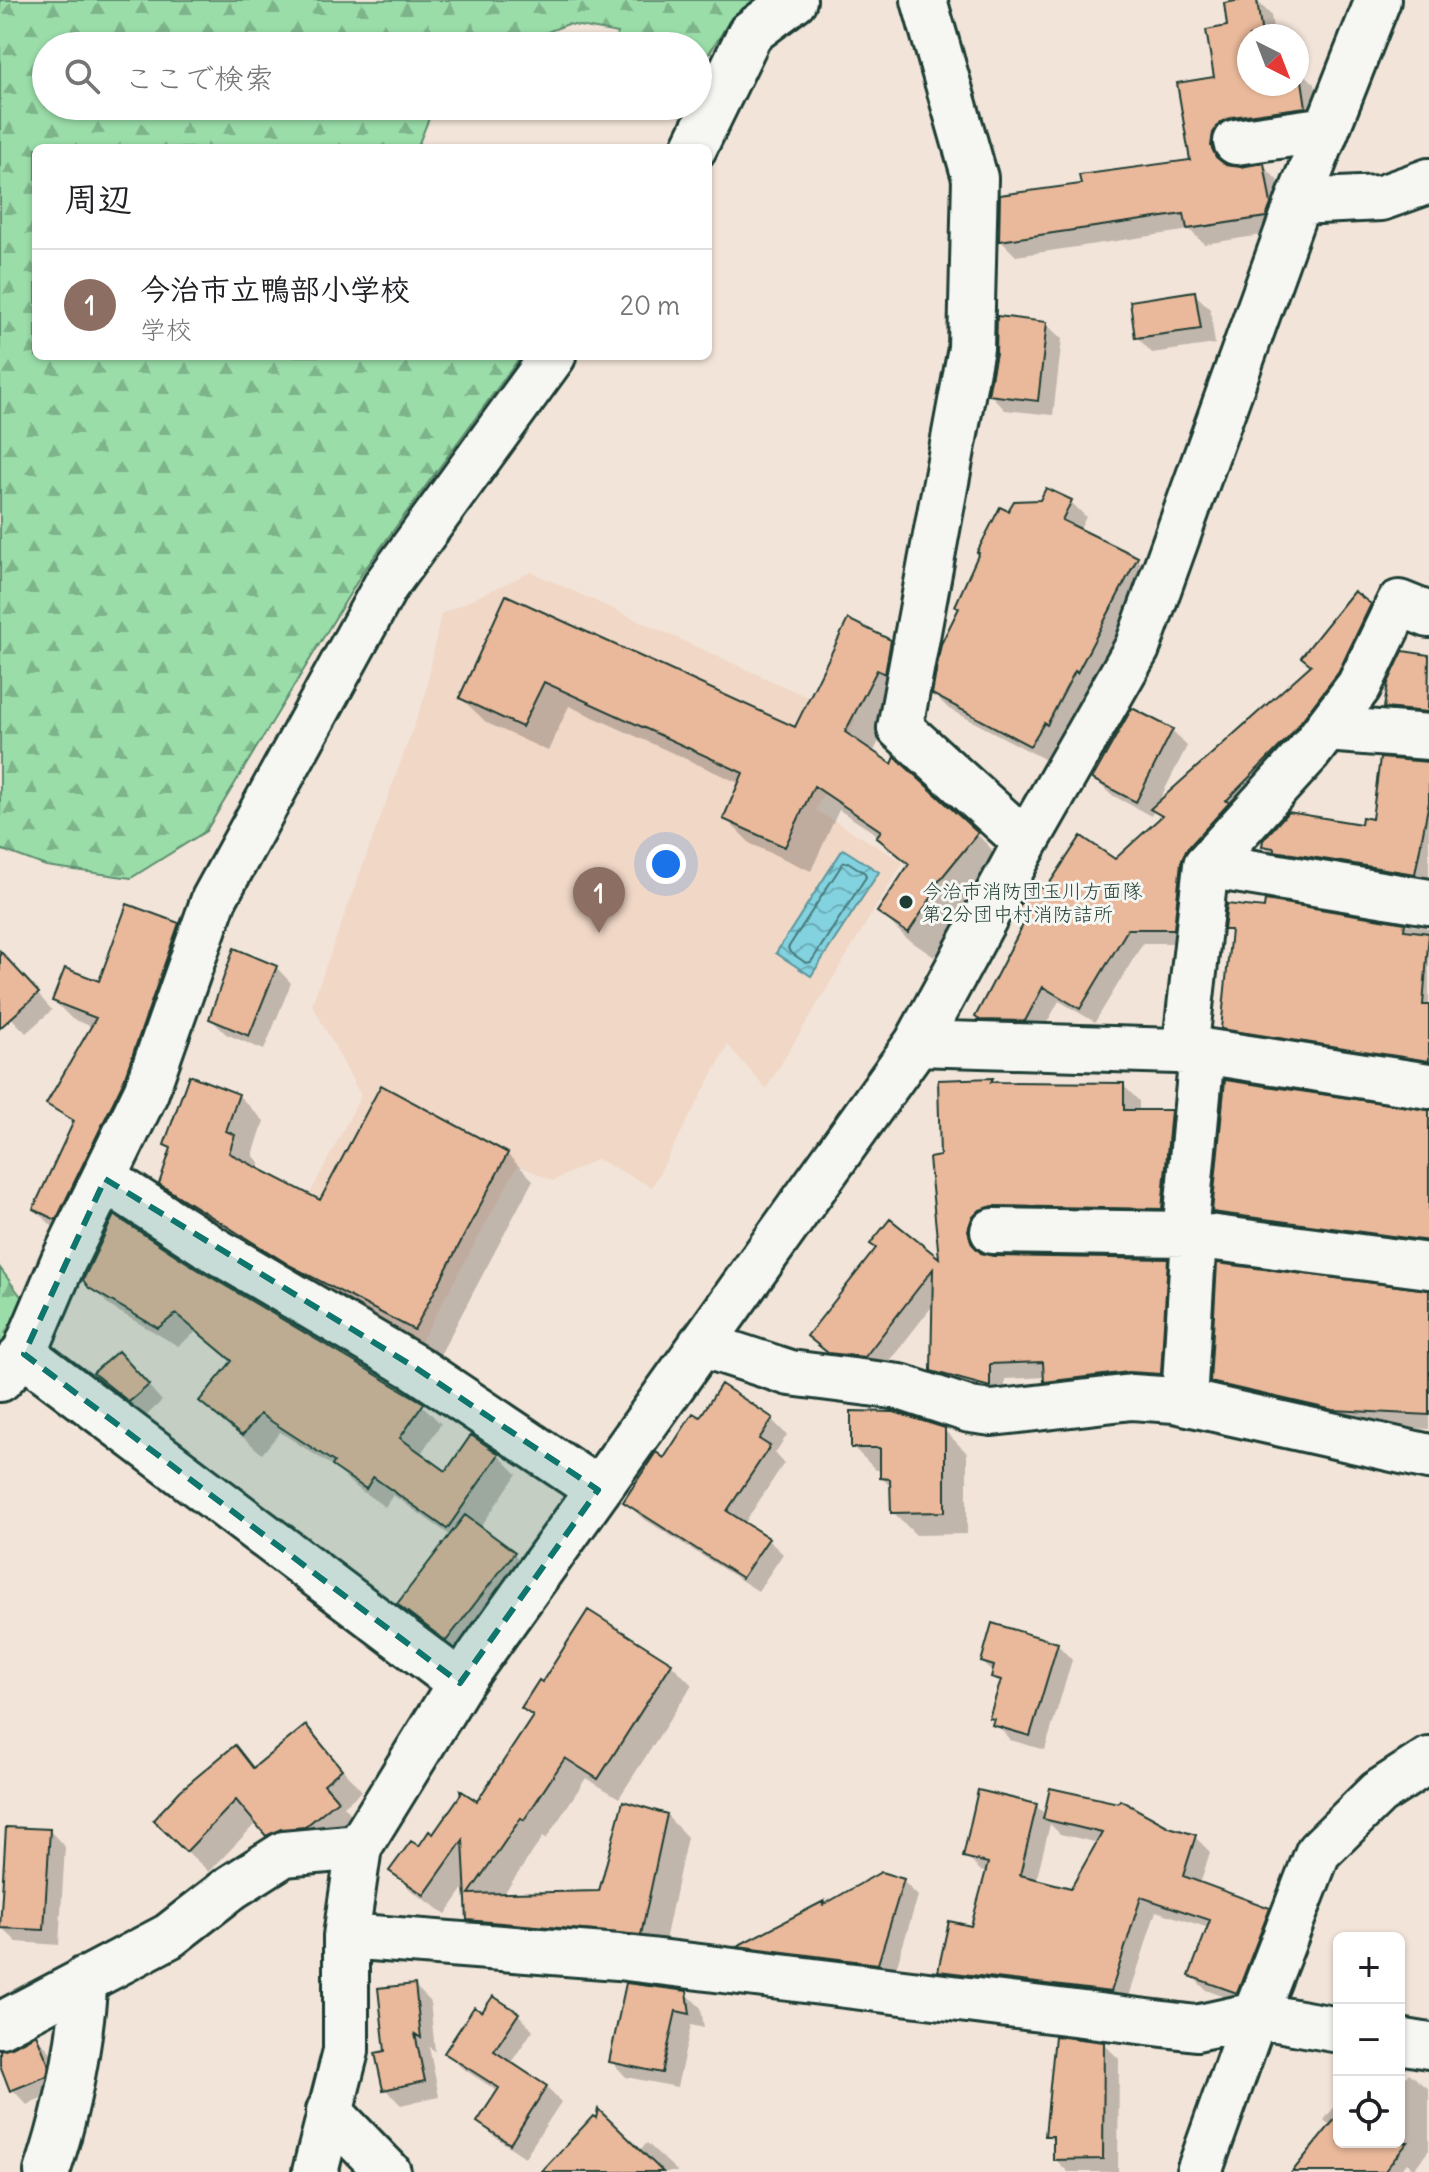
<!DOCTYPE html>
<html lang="ja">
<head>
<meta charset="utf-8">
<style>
	:root { --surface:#fff; --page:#f2f2f2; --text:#202124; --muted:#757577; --line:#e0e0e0; --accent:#db2777 }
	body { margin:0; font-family:Delius,"Klee One",sans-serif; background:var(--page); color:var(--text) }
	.controls { position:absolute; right:24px; bottom:24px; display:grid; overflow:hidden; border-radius:12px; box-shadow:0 2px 6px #0004 }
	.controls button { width:72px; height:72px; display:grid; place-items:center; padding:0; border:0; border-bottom:2px solid var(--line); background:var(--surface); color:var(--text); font:40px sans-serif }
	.compass { position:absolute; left:1237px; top:24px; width:72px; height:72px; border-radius:50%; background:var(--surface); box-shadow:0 2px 6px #0004; rotate:138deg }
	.you { position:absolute; left:666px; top:864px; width:28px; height:28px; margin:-20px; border:6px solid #fff; border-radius:50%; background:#1a73e8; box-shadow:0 0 0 12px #1a73e833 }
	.badge { display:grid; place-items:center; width:52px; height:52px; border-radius:50%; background:var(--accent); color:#fff; font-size:26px; font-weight:700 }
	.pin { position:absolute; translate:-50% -66px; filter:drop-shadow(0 2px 4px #0008) }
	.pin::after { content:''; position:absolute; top:42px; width:28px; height:24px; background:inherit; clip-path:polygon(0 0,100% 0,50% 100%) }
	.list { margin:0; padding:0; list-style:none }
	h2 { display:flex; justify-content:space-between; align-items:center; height:104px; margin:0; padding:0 32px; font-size:34px }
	h2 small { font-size:26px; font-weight:400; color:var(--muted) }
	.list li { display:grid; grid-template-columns:52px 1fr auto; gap:24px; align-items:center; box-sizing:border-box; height:112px; padding:0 32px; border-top:2px solid var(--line) }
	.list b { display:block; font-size:30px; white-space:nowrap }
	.list p { margin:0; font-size:26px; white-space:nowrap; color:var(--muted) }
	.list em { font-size:26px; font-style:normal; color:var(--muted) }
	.icon { flex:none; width:44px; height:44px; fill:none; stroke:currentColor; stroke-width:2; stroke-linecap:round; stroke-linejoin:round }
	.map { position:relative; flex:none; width:1429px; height:2172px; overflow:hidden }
	.search { position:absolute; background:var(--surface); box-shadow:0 2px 6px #0004; left:32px; top:32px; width:680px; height:88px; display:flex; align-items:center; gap:20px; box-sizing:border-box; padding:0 28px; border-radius:44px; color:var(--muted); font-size:30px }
	.panel { position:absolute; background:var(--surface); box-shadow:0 2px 6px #0004; left:32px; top:144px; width:680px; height:216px; border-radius:12px }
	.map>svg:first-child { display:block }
	.built { fill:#f0d7c6 }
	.forest { fill:url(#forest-firs); stroke:#5c8d6e; stroke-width:2 }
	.water { fill:url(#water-waves); stroke:#5b969b; stroke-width:2 }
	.shadow { fill:#0003; fill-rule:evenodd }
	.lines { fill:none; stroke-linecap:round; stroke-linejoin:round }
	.shore { stroke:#477979; stroke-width:2 }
	.building { fill:#eab99b; stroke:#1f3d34; stroke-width:2 }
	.minor-casing { stroke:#1f3d34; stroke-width:50 }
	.minor { stroke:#f6f6f2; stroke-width:44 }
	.marked { fill:#0f766e; fill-opacity:0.2; stroke:#0f766e; stroke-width:6; stroke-dasharray:16 10; stroke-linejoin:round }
	.poi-dot { fill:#1f3d34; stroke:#f6f6f2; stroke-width:3 }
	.labels { text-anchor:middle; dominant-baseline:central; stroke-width:6; stroke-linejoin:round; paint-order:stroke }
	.poi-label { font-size:20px; fill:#1f3d34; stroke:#f6f6f2; text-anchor:start }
</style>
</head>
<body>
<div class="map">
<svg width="1429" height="2172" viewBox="0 0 1429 2172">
	<defs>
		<pattern id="forest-firs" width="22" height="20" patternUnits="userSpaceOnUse" patternTransform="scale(2)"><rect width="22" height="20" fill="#9adda9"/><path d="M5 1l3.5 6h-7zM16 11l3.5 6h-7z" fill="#7db48a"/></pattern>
		<pattern id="water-waves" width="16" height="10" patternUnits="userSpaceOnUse" patternTransform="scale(2)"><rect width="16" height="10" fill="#83d2e0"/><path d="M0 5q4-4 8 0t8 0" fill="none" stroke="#6bacb6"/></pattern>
	</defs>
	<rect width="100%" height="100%" fill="#f2e4d8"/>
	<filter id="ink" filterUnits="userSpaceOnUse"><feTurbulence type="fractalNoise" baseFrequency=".0125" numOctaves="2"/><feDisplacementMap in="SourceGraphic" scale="16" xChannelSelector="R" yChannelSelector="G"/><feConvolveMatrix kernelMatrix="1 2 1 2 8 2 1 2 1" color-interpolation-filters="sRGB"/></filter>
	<g filter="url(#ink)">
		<path class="built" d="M531 572 856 719 816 810 903 862 766 1089 728 1045 652 1187 597 1159 553 1181 518 1165 416 1351 274 1263 361 1096 312 1004 425 696 441 614Z"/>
		<path class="forest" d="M0 0H760L727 25 698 72V46H613L618 33 568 24 511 46H46V106H434L417 148H36V356H521L363 572 206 831 131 878 46 866 0 849Z
			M0 1268 25 1302 0 1358Z"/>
		<path class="water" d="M843 849 879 872 811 976 776 953Z"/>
		<path class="shadow" d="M1256 0 1271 15 1274 36H1249V84H1297V69H1299L1315 84 1320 122 1228 148V167L1240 169 1263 165 1278 181 1285 220 1281 232 1204 244 1190 230 1016 256 1001 241 1083 186 1192 161 1230 28Z
			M1195 294 1210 309 1215 344 1152 353 1137 337Z
			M1046 324 1062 339 1053 415 1005 410 990 394Z
			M1071 502 1086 517 1079 531 1137 559 1152 574 1093 687 1090 685 1063 739 1059 737 1046 760 949 709 934 694 1009 514Z
			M507 597 796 729 890 642 916 667 873 753 977 834 1002 860 959 913 961 916 934 957 905 937 880 912 910 867 879 836 839 810 811 871 751 844 725 818 741 784 569 706 548 751 487 723 461 698Z
			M1369 606 1384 621 1188 943H1143L1095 1022 1059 1001 1040 1035 992 1032 977 1017 1028 921 1019 912 1045 892 1116 862 1162 818 1154 811 1151 816 1110 794 1095 779 1132 710 1172 731 1187 746 1157 805 1312 666Z
			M1405 654 1429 657V725L1402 723 1386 708Z
			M1429 764V888L1279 861 1264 845 1362 826 1374 821Z
			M1267 902 1429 928V1073L1239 1043 1223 1028 1233 936 1226 929 1265 910Z
			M178 925 196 943 74 1236 53 1227 35 1209 81 1111 105 1123 64 1077 93 1027 72 1019 54 1001 100 983Z
			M276 967 291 983 264 1050 226 1034 211 1019Z
			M0 976 26 981 52 1010 26 1033 0 1006Z
			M992 1080 996 1084 1123 1085 1139 1101V1112H1171L1187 1128 1178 1224 983 1247 985 1256 1167 1261 1183 1277 1176 1389 1062 1397 1046 1381V1377L1005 1379V1402L949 1386 933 1370 934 1304 881 1372 846 1368 810 1336 941 1262 940 1082Z
			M238 1095 264 1121 253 1155 260 1163 258 1170 321 1202 507 1154 533 1180 440 1355 319 1291 188 1210 162 1184 172 1151 166 1145Z
			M1429 1112V1253L1230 1227 1214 1212Z
			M196 1270 422 1405 441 1424 420 1455 447 1474 498 1455 517 1474 480 1528 513 1553 536 1576 470 1663 423 1627 400 1604 451 1536 393 1495 385 1507 353 1485 337 1469 280 1432 262 1454 202 1401 233 1363 196 1332 178 1346 111 1307 90 1286Z
			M1429 1292V1429L1357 1425 1228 1397 1212 1382Z
			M133 1368 162 1401 146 1416 96 1373Z
			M700 1420H772L787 1435 775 1453 784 1463 744 1524 767 1539 783 1554 758 1591 641 1517 626 1502Z
			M944 1430 967 1453V1534L916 1535 893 1512 892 1488 882 1478V1470H876L853 1447Z
			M1057 1644 1072 1660 1045 1750 1010 1740 991 1717 1002 1684 983 1662Z
			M671 1664 692 1685 619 1798 586 1778 546 1839 543 1837 503 1895 600 1893 666 1815 687 1837 662 1955 490 1941 469 1919 467 1884 446 1914 413 1892 392 1871 478 1804 534 1718 523 1708Z
			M305 1727 362 1791 344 1806 358 1822 289 1856 257 1822 209 1872 177 1842 234 1748 255 1769Z
			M1036 1806 1046 1815 1168 1829 1195 1837 1210 1852 1200 1884 1269 1909 1284 1924 1252 2007 1206 1990 1191 1975 1209 1928 1156 1911 1126 2006 955 1985 940 1970 972 1929 988 1873 981 1871 966 1856ZM1050 1824 1060 1834 1099 1843 1072 1891 1036 1881Z
			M50 1831 65 1847 59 1945 17 1942 1 1927Z
			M903 1881 918 1896 893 1978 754 1961 740 1947 823 1904 825 1906Z
			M415 1986 430 2001 435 2051 429 2047 439 2096 401 2105 385 2089 387 2053Z
			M686 1993 701 2008 704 2028 691 2025 677 2087 626 2077 611 2061Z
			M494 1998 518 2014 533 2030 510 2064 546 2087 561 2102 525 2157 495 2137 479 2122 499 2092 462 2068 446 2053 483 2015Z
			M36 2037 51 2052 63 2082 61 2091 27 2105 12 2089 0 2060V2050L11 2049Z
			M1104 2044 1119 2059 1118 2172H1068L1055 2159V2143L1047 2135Z
			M1409 2073 1429 2089V2150L1414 2169 1407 2163 1400 2172H1295L1331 2127 1324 2120 1339 2101V2142H1399V2081L1401 2083Z
			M647 2143 678 2172H543L639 2151Z"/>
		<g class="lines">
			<path class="shore" d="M848 862 865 873 866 877 811 962 806 963 790 952 788 948 843 863Z"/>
		</g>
		<path class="building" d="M1242 0H1257L1262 36H1249V84H1297V67H1300L1306 107 1232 117 1220 123 1213 133 1211 146 1216 157 1226 165 1240 167 1264 163 1271 204 1266 217 1187 229 1184 214 999 241 1000 195 1081 184 1079 175 1190 160 1177 83 1214 77 1206 30 1227 26 1224 3Z
			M1195 291 1201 329 1135 338 1130 301Z
			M997 316 1047 322 1038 401 988 395 996 353Z
			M1046 488 1072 500 1062 520 1138 557 1077 673 1075 671 1047 725 1044 723 1030 746 932 694 941 644 959 608 955 606 979 553 977 552 1000 507 1008 511 1014 501 1040 500Z
			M1354 591 1371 604 1338 673 1289 737 1226 801 1230 802 1186 850 1181 862 1174 929H1128L1080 1009 1043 987 1025 1021 980 1020 975 1017 1026 919 1016 912 1033 882 1045 890 1081 836 1115 859 1162 816 1150 809 1311 665 1301 657Z
			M506 595 795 727 848 619 891 640 885 674 877 670 845 732 892 764 895 757 978 833 934 887 937 889 908 933 877 912 909 864 876 837 881 831 814 786 785 847 723 819 743 773 544 682 522 727 459 698Z
			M1403 651 1429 655 1428 712 1384 708 1388 683Z
			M1132 708 1173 729 1136 802 1092 779Z
			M1380 758 1429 762V802L1415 874 1274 851V848L1262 846 1263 840 1288 812 1361 824 1362 817 1372 819Z
			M1265 900 1405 923 1404 930 1429 933 1423 1005H1429V1061L1221 1029 1231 930H1224L1227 904 1264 908Z
			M127 904 179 923 123 1082 56 1220 33 1209 74 1121 46 1104 96 1018 52 1001 65 968 99 981Z
			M234 948 277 966 249 1036 209 1019Z
			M0 951 39 993 0 1028Z
			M189 1075 239 1094 226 1131 235 1135 229 1153 320 1200 381 1085 508 1153 414 1330 291 1266 159 1184 171 1148 164 1145Z
			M993 1078 991 1082 1124 1083V1110H1171L1162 1209 993 1206 980 1210 972 1218 968 1230 972 1244 981 1253 993 1256 1168 1259 1161 1374 1129 1372 1044 1382 1043 1362 990 1364V1387L931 1371 933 1269 865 1357 828 1353 807 1336 876 1248 870 1244 890 1219 939 1258 929 1158 940 1156 938 1080Z
			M1225 1080 1429 1110V1241L1212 1212Z
			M114 1215 197 1269 424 1403 400 1438 446 1471 471 1435 499 1454 447 1529 373 1477 366 1489 332 1466 334 1462 260 1414 242 1436 199 1401 232 1361 176 1314 158 1328 89 1288 83 1280Z
			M1217 1263 1429 1290V1415L1333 1410 1210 1382Z
			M118 1351 149 1385 129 1402 93 1373Z
			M721 1384 773 1418 759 1439 770 1446 727 1511 769 1538 742 1578 623 1502 656 1452 664 1458 693 1413 700 1417Z
			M851 1411 894 1412 945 1428V1512L891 1513 890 1479 880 1478V1448H851Z
			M465 1515 515 1552 446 1641 397 1604Z
			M588 1610 672 1663 598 1779 565 1758 524 1820 521 1818 469 1894 599 1891 623 1801 667 1814 641 1935 467 1920 463 1840 424 1895 389 1871 411 1841 419 1846 429 1831 433 1834 461 1794 460 1790 477 1801 533 1716 521 1708 539 1680 542 1682Z
			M992 1623 1058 1643 1030 1736 992 1725 994 1719 989 1718 1001 1680 991 1677 994 1666 981 1662Z
			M306 1725 342 1769 324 1784 338 1800 305 1827 281 1829 266 1836 236 1800 186 1852 153 1820 181 1790 235 1745 253 1768Z
			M1050 1788 1118 1803 1120 1800 1169 1827 1196 1835 1183 1876 1270 1908 1237 1993 1189 1976 1210 1920 1141 1897 1111 1992 938 1971 949 1921 971 1926 988 1863 963 1857 978 1790 1037 1804 1020 1875 1071 1888 1102 1833 1043 1819Z
			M6 1827 50 1829 44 1930 0 1928Z
			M881 1872 904 1879 878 1964 737 1946 824 1901 823 1905Z
			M626 1983 687 1991 690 2014 676 2011 662 2073 609 2062Z
			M415 1984 421 2038 415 2034 425 2081 383 2090 375 2053 385 2051 378 1988Z
			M493 1996 519 2013 494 2051 547 2086 510 2144 477 2122 499 2088 444 2053 474 2007 482 2012Z
			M36 2034 49 2065 47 2076 10 2091 0 2065V2050L12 2047Z
			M1055 2036 1104 2042 1103 2159 1053 2160V2136H1045Z
			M598 2109 663 2172H541L593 2116 596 2118Z
			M1339 2114V2142H1408L1384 2172H1292Z"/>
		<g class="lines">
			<g class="minor-casing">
				<path id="minor" d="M924 0 975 178 971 348 900 728 1026 842
					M1236 142 1327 129
					M694 148 750 33 794 0
					M1298 202 1381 198 1429 181
					M1326 729 1429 737
					M1206 865 1429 902
					M917 1043 1209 1052 1429 1086
					M1185 1052 1206 865 1308 753 1359 686 1399 603 1429 615
					M105 1179 210 1247 416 1368 598 1490
					M993 1231 1185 1234 1429 1266
					M701 1344 790 1373 900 1387 970 1410 992 1413 1132 1397 1175 1400 1429 1457
					M24 1354 460 1683
					M0 1379 24 1354 63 1262 146 1092 214 899 386 585 553 356
					M1184 1401 1193 1252 1185 1234 1202 1052
					M346 1936 618 1957 1196 2028 1255 2015 1339 2030
					M0 2025 169 1936 232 1887 284 1854 359 1847
					M1399 2041 1429 2046
					M329 2111 388 2172
					M47 2172C68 2110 80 2044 85 1979
					M315 2172 346 2051V1936L359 1847 460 1683 917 1043 1026 842 1137 648 1298 202 1378 0
					M1199 2172 1255 2015 1318 1852 1378 1793 1429 1760"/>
			</g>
			<use href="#minor" class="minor"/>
		</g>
	</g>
	<path class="marked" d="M105 1179 416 1368 598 1490 460 1683 24 1354Z"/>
	<circle class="poi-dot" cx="906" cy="902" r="8"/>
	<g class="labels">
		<g class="poi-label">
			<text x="922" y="890">今治市消防団玉川方面隊<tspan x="922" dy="23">第2分団中村消防詰所</tspan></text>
		</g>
	</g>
</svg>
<div class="controls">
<button>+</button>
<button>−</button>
<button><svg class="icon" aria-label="locate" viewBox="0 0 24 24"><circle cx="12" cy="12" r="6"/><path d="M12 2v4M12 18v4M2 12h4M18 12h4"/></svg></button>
</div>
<svg class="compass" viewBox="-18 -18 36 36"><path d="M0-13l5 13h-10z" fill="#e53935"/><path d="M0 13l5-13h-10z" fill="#757577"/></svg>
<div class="you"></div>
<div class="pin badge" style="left:599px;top:933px;background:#8d6e63">1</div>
<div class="search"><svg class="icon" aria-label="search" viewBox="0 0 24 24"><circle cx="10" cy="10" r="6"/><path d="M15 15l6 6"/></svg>ここで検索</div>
<section class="panel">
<h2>周辺<small></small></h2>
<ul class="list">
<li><span class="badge" style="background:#8d6e63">1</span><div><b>今治市立鴨部小学校</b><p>学校</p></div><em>20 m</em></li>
</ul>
</section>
</div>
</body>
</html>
